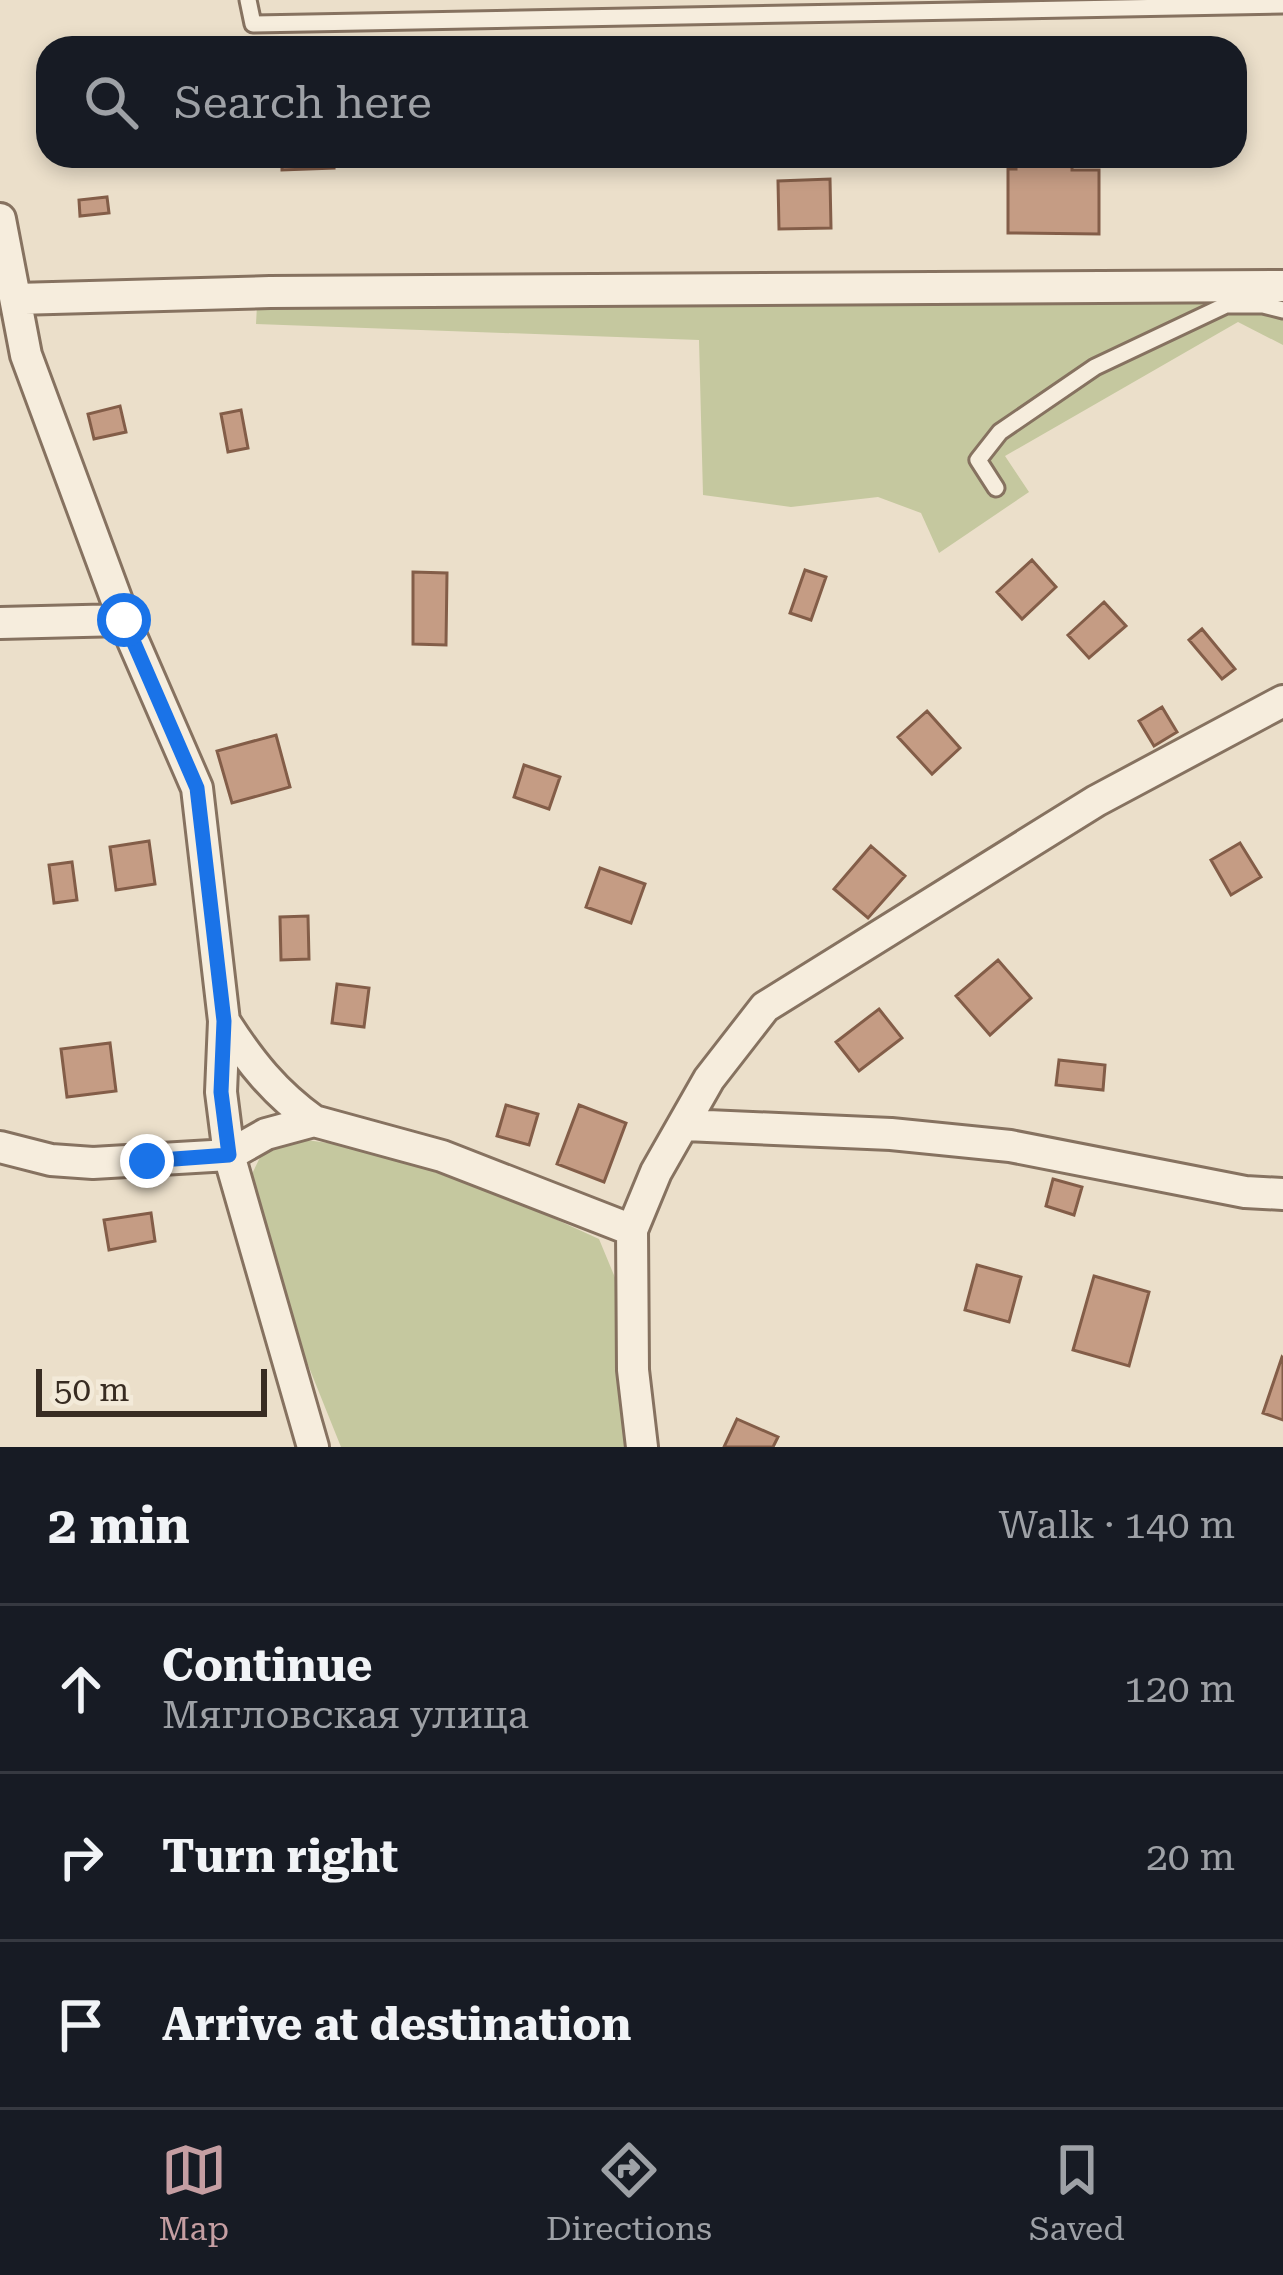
<!DOCTYPE html>
<html lang="en">
<head>
<meta charset="utf-8">
<style>
	:root { --surface:#171b24; --page:#242831; --text:#f1f3f6; --muted:#9ea1a6; --line:#363941; --accent:#c59ea2 }
	body { margin:0; font-family:"Roboto Serif",serif; background:var(--page); color:var(--text) }
	.scale { position:absolute; left:36px; bottom:30px; width:231px; box-sizing:border-box; padding-left:12px; border:6px solid #382c22; border-top:0; font-size:33px; line-height:42px; white-space:nowrap; color:#382c22; -webkit-text-stroke:9px #f3ead9; paint-order:stroke }
	.stop { position:absolute; width:36px; height:36px; margin:-27px; border:9px solid #1a73e8; border-radius:50%; background:#fff }
	.stop.end { background:#1a73e8; border-color:#fff; box-shadow:0 3px 12px #0008 }
	.list { margin:0; padding:0; list-style:none }
	h2 { display:flex; justify-content:space-between; align-items:center; height:156px; margin:0; padding:0 48px; font-size:51px }
	h2 small { font-size:39px; font-weight:400; color:var(--muted) }
	.list li { display:grid; grid-template-columns:78px 1fr auto; gap:36px; align-items:center; box-sizing:border-box; height:168px; padding:0 48px; border-top:3px solid var(--line) }
	.list b { display:block; font-size:45px; white-space:nowrap }
	.list p { margin:0; font-size:39px; white-space:nowrap; color:var(--muted) }
	.list em { font-size:39px; font-style:normal; color:var(--muted) }
	.icon { flex:none; width:66px; height:66px; fill:none; stroke:currentColor; stroke-width:2; stroke-linecap:round; stroke-linejoin:round }
	.map { position:relative; flex:none; width:1283px; height:1447px; overflow:hidden }
	.search { position:absolute; background:var(--surface); box-shadow:0 6px 18px #0003; left:36px; right:36px; top:36px; height:132px; display:flex; align-items:center; gap:30px; box-sizing:border-box; padding:0 42px; border-radius:36px; color:var(--muted); font-size:45px }
	.sheet { height:660px; background:var(--surface) }
	nav { display:flex; justify-content:space-around; align-items:center; box-sizing:border-box; height:168px; border-top:3px solid var(--line); background:var(--surface); font-size:33px; color:var(--muted) }
	nav a { display:grid; justify-items:center; gap:6px }
	nav .on { color:var(--accent) }
	.map>svg:first-child { display:block }
	.green { fill:#c5c89f }
	.building { fill:#c59c84; stroke:#835d48; stroke-width:3 }
	.lines { fill:none; stroke-linecap:round; stroke-linejoin:round }
	.service-casing { stroke:#867260; stroke-width:21 }
	.minor-casing { stroke:#867260; stroke-width:36 }
	.service { stroke:#f6eddd; stroke-width:15 }
	.minor { stroke:#f6eddd; stroke-width:30 }
	.route { stroke:#1a73e8; stroke-width:15 }
</style>
</head>
<body>
<div class="map">
<svg width="1283" height="1447" viewBox="0 0 1283 1447">
	<rect width="100%" height="100%" fill="#ebdfca"/>
	<path class="green" d="M1283 294V345L1238 322 1005 456 1029 492 939 553 921 513 878 497 791 507 703 495 699 340 256 324 257 305Z
		M299 1139 365 1148 450 1171 599 1239 616 1280 631 1447H341L292 1325 251 1176 265 1147Z"/>
	<path class="building" d="M282 156H333L334 168 282 170Z
		M1016 156H1072V170H1099V234L1008 233V169H1016Z
		M830 179 831 228 779 229 778 181Z
		M107 197 109 213 80 216 79 200Z
		M120 406 126 432 94 439 88 414Z
		M241 410 248 448 228 452 221 414Z
		M1032 560 1056 587 1022 619 997 592Z
		M805 570 826 577 811 620 790 613Z
		M413 572 447 573 446 645 413 644Z
		M1104 602 1126 626 1089 658 1068 635Z
		M1202 629 1235 669 1222 679 1189 640Z
		M1162 707 1177 732 1154 746 1139 721Z
		M927 711 960 748 932 774 898 737Z
		M276 735 290 787 232 803 217 751Z
		M524 765 560 777 549 809 514 797Z
		M149 841 155 884 116 890 110 847Z
		M1240 843 1261 877 1231 895 1211 860Z
		M871 846 905 876 868 918 834 889Z
		M72 862 77 900 54 903 49 865Z
		M600 868 645 884 631 923 586 907Z
		M308 916 309 959 281 960 280 917Z
		M998 960 1031 998 990 1035 956 996Z
		M337 984 369 988 364 1027 332 1023Z
		M879 1009 902 1038 859 1071 836 1042Z
		M110 1043 116 1091 67 1097 61 1049Z
		M1059 1060 1105 1065 1103 1090 1056 1085Z
		M506 1105 538 1114 529 1145 497 1136Z
		M579 1105 626 1123 604 1182 557 1164Z
		M1053 1179 1082 1187 1074 1215 1046 1206Z
		M151 1213 155 1241 109 1250 104 1220Z
		M977 1265 1021 1277 1009 1322 965 1310Z
		M1094 1276 1149 1292 1129 1366 1073 1350Z
		M1282 1357 1283 1358V1420L1263 1413Z
		M737 1419 778 1437 773 1447H724Z"/>
	<g class="lines">
		<g class="service-casing">
			<path id="service" d="M248 0 253 24 1283 5
				M996 488 978 460 1000 432 1095 367 1226 305H1263L1283 310"/>
		</g>
		<g class="minor-casing">
			<path id="minor" d="M0 219 26 355 124 620 197 788 224 1021 221 1092 229 1155 313 1447
				M16 299 270 292 1283 286
				M0 623 124 620
				M224 1021C250 1062 275 1093 314 1121
				M685 1125 891 1134 1010 1146 1245 1192 1283 1194
				M0 1147 51 1160 93 1163 229 1155 266 1134 314 1121 442 1156 632 1230
				M642 1447 633 1370 632 1230 656 1172 709 1079 765 1007 1096 801 1283 701"/>
		</g>
		<use href="#service" class="service"/>
		<use href="#minor" class="minor"/>
	</g>
	<g class="lines">
		<path class="route" d="M124 620 197 788 224 1021 221 1092 229 1155 147 1161"/>
	</g>
</svg>
<div class="scale">50 m</div>
<div class="stop" style="left:124px;top:620px"></div>
<div class="stop end" style="left:147px;top:1161px"></div>
<div class="search"><svg class="icon" aria-label="search" viewBox="0 0 24 24"><circle cx="10" cy="10" r="6"/><path d="M15 15l6 6"/></svg>Search here</div>
</div>
<section class="sheet">
<h2>2 min<small>Walk · 140 m</small></h2>
<ul class="list">
<li><svg class="icon" aria-label="ahead" viewBox="0 0 24 24"><path d="M12 20V5M6 11l6-6 6 6"/></svg><div><b>Continue</b><p>Мягловская улица</p></div><em>120 m</em></li>
<li><svg class="icon" aria-label="right" viewBox="0 0 24 24"><path d="M7 20v-9h11M14 6l5 5-5 5"/></svg><div><b>Turn right</b></div><em>20 m</em></li>
<li><svg class="icon" aria-label="arrive" viewBox="0 0 24 24"><path d="M6 21V4h12l-3 4 3 4H6"/></svg><div><b>Arrive at destination</b></div></li>
</ul>
</section>
<nav>
<a class="on"><svg class="icon" aria-label="map" viewBox="0 0 24 24"><path d="M3 6l6-2 6 2 6-2v14l-6 2-6-2-6 2zM9 4v14M15 6v14"/></svg>Map</a>
<a><svg class="icon" aria-label="directions" viewBox="0 0 24 24"><path d="M12 3l9 9-9 9-9-9zM9 14v-3h6M13 9l2 2-2 2"/></svg>Directions</a>
<a><svg class="icon" aria-label="saved" viewBox="0 0 24 24"><path d="M7 4h10v16l-5-4-5 4z"/></svg>Saved</a>
</nav>
</body>
</html>
